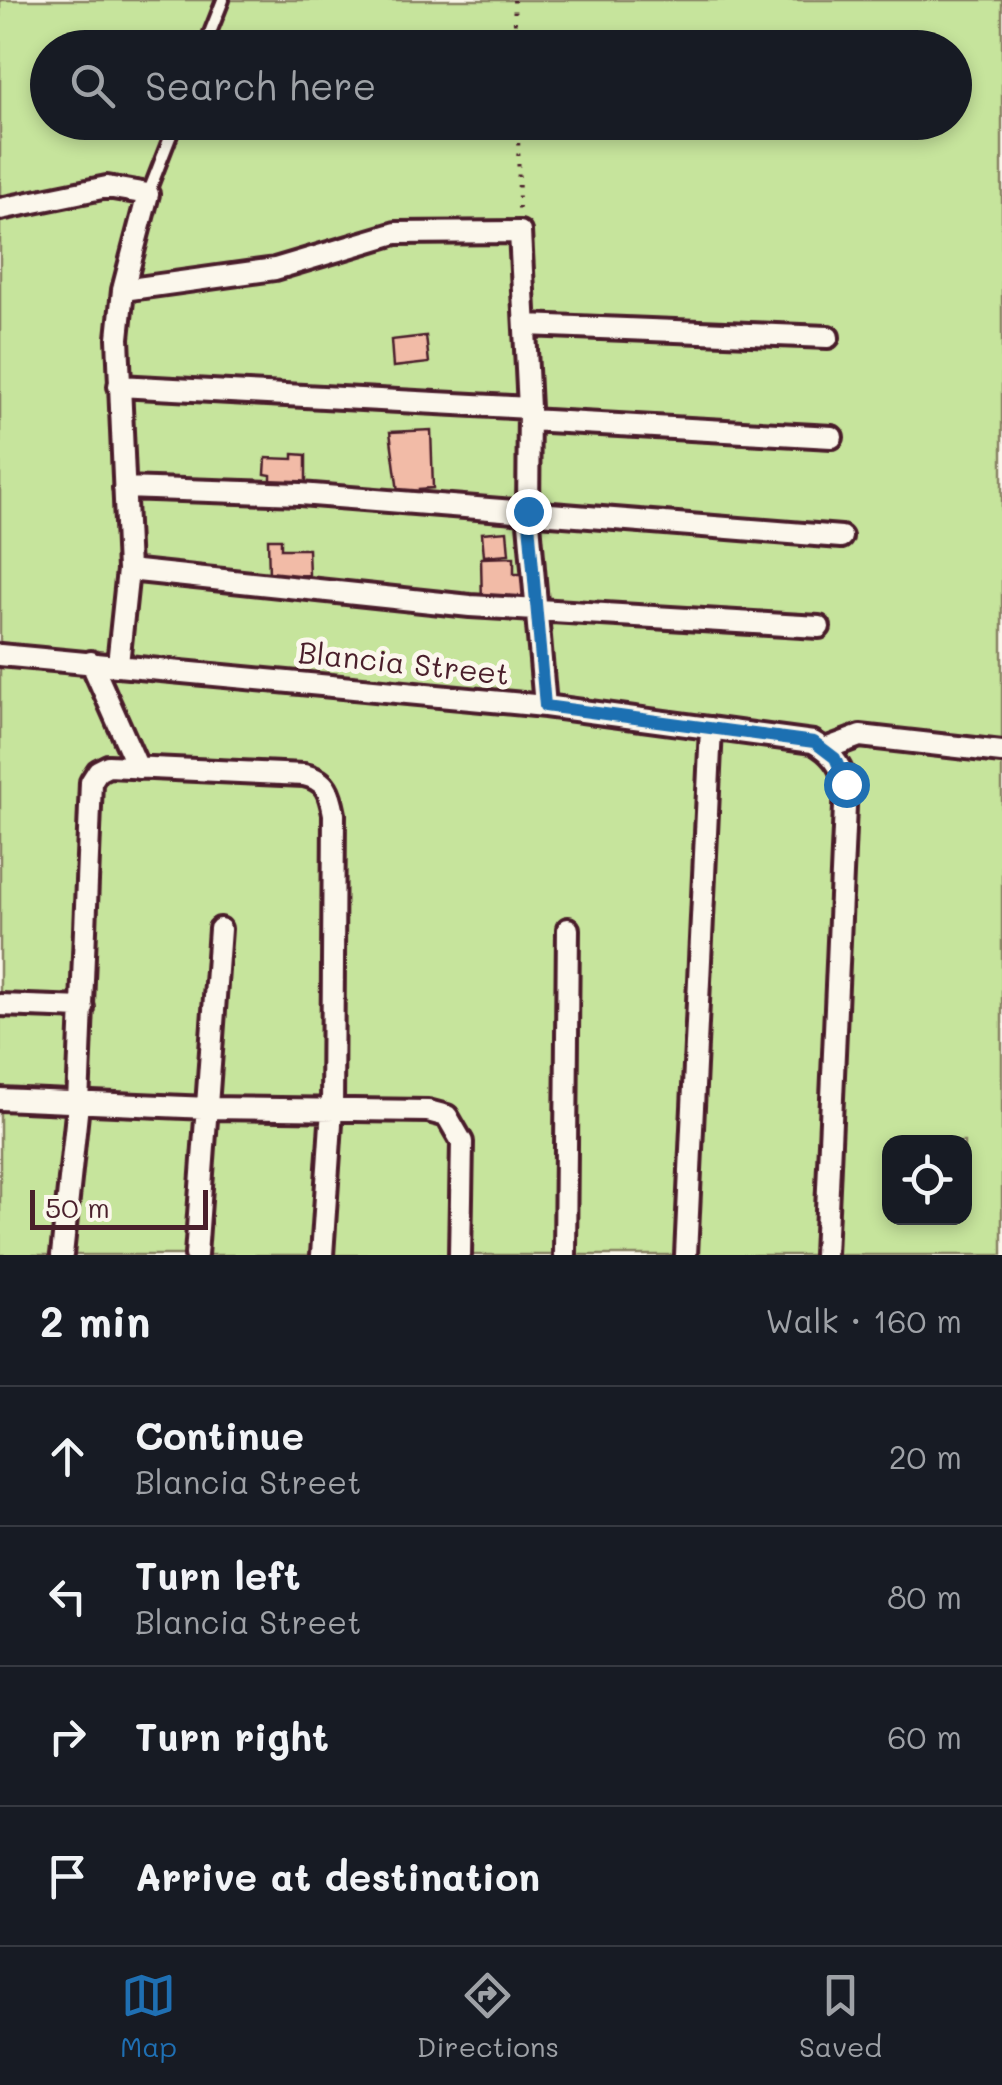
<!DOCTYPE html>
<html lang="en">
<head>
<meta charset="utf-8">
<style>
	:root { --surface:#171b24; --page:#242831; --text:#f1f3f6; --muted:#9ea1a6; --line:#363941; --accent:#1f6fb2 }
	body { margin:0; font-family:Mali,sans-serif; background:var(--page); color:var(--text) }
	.controls { position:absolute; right:30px; bottom:30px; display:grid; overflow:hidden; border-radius:20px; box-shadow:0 5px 15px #0003 }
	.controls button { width:90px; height:90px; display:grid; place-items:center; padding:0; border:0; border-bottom:2px solid var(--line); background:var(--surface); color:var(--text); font:50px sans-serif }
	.scale { position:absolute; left:30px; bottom:25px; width:178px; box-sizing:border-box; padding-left:10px; border:5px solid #4a1f2b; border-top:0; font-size:28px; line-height:35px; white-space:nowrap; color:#4a1f2b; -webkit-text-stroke:8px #fbf7ec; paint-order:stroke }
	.stop { position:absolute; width:30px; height:30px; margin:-22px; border:8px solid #1f6fb2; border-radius:50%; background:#fff }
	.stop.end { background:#1f6fb2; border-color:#fff; box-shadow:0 2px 10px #0008 }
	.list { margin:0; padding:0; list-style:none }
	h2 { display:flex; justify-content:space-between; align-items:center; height:130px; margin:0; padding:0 40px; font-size:42px }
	h2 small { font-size:32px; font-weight:400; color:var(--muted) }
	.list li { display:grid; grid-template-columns:65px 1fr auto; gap:30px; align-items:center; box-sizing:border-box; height:140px; padding:0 40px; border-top:2px solid var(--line) }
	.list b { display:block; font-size:38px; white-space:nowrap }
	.list p { margin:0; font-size:32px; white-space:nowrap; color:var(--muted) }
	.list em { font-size:32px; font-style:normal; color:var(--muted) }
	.icon { flex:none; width:55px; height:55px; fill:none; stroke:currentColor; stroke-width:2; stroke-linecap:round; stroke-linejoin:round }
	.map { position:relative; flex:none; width:1002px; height:1255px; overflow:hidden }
	.search { position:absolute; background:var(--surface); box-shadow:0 5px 15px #0003; left:30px; right:30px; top:30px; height:110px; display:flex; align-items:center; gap:25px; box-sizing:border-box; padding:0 35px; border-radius:55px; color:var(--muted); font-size:38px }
	.sheet { height:690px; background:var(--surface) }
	nav { display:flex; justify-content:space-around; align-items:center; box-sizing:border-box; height:140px; border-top:2px solid var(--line); background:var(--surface); font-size:28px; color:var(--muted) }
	nav a { display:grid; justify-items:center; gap:5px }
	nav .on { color:var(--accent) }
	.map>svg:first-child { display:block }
	.green { fill:#c6e49c; stroke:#888264; stroke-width:2.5; fill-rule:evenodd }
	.building { fill:#f2bba7; stroke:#4a1f2b; stroke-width:2.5 }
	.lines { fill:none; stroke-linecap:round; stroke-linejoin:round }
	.lane-casing { stroke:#4a1f2b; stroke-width:18 }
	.street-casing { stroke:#4a1f2b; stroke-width:28 }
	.path { stroke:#4a1f2b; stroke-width:4; stroke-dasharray:2.5 8; stroke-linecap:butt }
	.lane { stroke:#fbf7ec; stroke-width:10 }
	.street { stroke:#fbf7ec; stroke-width:20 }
	.route { stroke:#1f6fb2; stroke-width:12 }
	.labels { text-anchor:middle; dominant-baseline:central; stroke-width:10; stroke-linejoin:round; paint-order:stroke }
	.street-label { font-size:30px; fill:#4a1f2b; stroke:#fbf7ec }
</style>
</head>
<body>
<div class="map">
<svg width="1002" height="1255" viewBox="0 0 1002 1255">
	<rect width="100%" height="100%" fill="#fbf7ec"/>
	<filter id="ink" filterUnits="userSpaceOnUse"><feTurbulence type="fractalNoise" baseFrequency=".01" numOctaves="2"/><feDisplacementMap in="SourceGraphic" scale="20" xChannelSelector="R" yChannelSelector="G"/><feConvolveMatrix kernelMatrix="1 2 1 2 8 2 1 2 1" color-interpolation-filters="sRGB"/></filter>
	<g filter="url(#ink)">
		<path class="green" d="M0 0H1002V1255H0ZM48 48H954V122H48ZM890 1142H964V1218H890Z"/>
		<path class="building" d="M426 336 429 363 393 367 391 340Z
			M431 430 433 488 419 489 420 498 399 499 390 432Z
			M293 454 306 455V485L271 484V475L265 474 266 458 293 459Z
			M507 531 509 554 484 556 482 533Z
			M268 539H281V549H308L309 575 269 576Z
			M514 557V574H525V604L482 605 481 558Z"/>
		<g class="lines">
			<g class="lane-casing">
				<path id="lane" d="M204 48 223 0
					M148 194 176 122"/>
			</g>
			<g class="street-casing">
				<path id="street" d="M0 209 107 187 148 194 123 290 118 338 128 570
					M123 290 275 269 396 233 520 232 529 408 528 511 545 706
					M526 325 828 337
					M119 386 529 408
					M529 420 832 437
					M124 488 300 494 841 537
					M0 655 545 706 813 742C831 752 840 764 846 784L825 1255
					M91 662 138 768
					M118 664 128 570 470 606 819 627
					M825 749 860 736 1002 752
					M0 1005 83 1008
					M0 1099 208 1108 428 1111 447 1116 462 1142 460 1255
					M62 1255 78 1104 91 782 98 771 108 766 304 775C327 780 330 793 334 814L332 1109 322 1255
					M196 1255 220 929
					M565 1255 568 929
					M686 1255 711 728"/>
			</g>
			<path class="path" d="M514 0 516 48
				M518 122 519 212"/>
			<use href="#lane" class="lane"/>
			<use href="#street" class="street"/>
		</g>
	</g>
	<g class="lines" filter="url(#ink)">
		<path class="route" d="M528 511 545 706 814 742 835 758 846 784"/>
	</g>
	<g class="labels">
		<g class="street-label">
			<text transform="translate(404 662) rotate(6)">Blancia Street</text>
		</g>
	</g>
</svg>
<div class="controls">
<button><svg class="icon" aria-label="locate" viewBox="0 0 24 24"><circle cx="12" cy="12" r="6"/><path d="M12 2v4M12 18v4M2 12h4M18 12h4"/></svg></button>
</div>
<div class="scale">50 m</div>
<div class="stop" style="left:846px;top:784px"></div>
<div class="stop end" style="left:528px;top:511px"></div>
<div class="search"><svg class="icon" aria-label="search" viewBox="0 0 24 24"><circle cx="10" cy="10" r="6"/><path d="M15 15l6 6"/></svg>Search here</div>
</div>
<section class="sheet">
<h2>2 min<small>Walk · 160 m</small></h2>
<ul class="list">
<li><svg class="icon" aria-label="ahead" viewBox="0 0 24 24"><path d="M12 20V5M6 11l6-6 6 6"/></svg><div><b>Continue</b><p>Blancia Street</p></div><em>20 m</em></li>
<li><svg class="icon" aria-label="left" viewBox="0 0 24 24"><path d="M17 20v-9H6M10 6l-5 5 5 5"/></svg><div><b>Turn left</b><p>Blancia Street</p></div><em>80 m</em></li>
<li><svg class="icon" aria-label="right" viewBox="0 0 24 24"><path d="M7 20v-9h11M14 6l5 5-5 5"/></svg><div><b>Turn right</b></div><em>60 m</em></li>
<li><svg class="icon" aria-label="arrive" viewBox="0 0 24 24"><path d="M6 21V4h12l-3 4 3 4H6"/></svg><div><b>Arrive at destination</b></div></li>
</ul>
</section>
<nav>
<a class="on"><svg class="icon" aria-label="map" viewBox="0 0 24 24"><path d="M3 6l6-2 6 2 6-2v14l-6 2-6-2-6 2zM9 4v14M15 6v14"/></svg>Map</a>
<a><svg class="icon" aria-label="directions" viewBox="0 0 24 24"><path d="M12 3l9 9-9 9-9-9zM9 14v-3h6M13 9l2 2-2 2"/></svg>Directions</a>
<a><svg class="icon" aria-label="saved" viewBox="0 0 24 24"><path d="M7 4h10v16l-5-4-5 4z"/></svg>Saved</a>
</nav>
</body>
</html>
